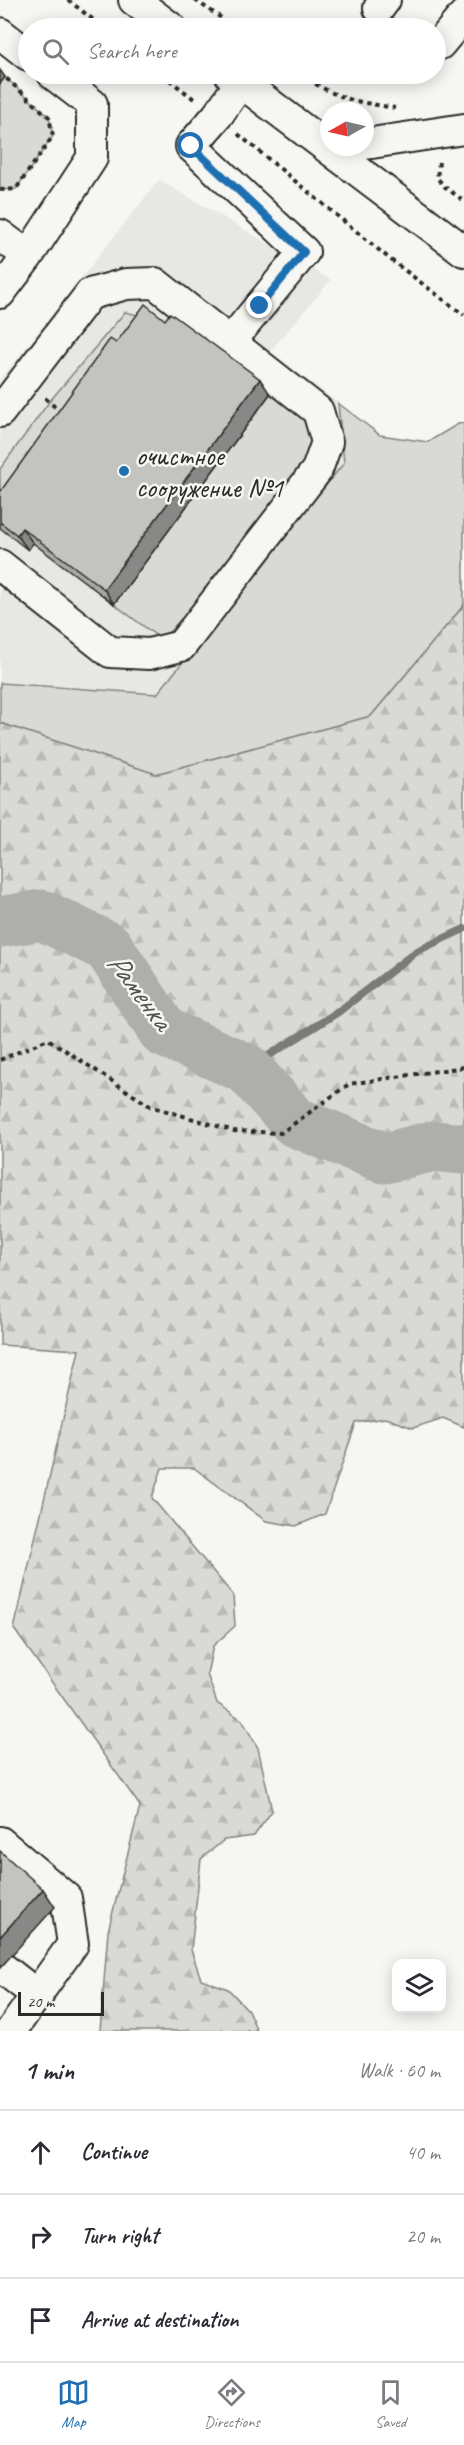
<!DOCTYPE html>
<html lang="en">
<head>
<meta charset="utf-8">
<style>
	:root { --surface:#fff; --page:#f7f7f7; --text:#2b2b33; --muted:#7c7c81; --line:#e1e1e2; --accent:#1f6fb2 }
	body { margin:0; font-family:Caveat,sans-serif; background:var(--page); color:var(--text) }
	.controls { position:absolute; right:18px; bottom:18px; display:grid; overflow:hidden; border-radius:12px; box-shadow:0 3px 15px #0003 }
	.controls button { width:54px; height:54px; display:grid; place-items:center; padding:0; border:0; border-bottom:2px solid var(--line); background:var(--surface); color:var(--text); font:30px sans-serif }
	.compass { position:absolute; left:320px; top:102px; width:54px; height:54px; border-radius:50%; background:var(--surface); box-shadow:0 3px 15px #0003; rotate:262deg }
	.scale { position:absolute; left:18px; bottom:15px; width:86px; box-sizing:border-box; padding-left:6px; border:3px solid #2b2b2b; border-top:0; font-size:16px; line-height:21px; white-space:nowrap; color:#2b2b2b; -webkit-text-stroke:4px #f6f6f2; paint-order:stroke }
	.stop { position:absolute; width:18px; height:18px; margin:-14px; border:4px solid #1f6fb2; border-radius:50%; background:#fff }
	.stop.end { background:#1f6fb2; border-color:#fff; box-shadow:0 2px 6px #0008 }
	.list { margin:0; padding:0; list-style:none }
	h2 { display:flex; justify-content:space-between; align-items:center; height:78px; margin:0; padding:0 24px; font-size:26px }
	h2 small { font-size:20px; font-weight:400; color:var(--muted) }
	.list li { display:grid; grid-template-columns:39px 1fr auto; gap:18px; align-items:center; box-sizing:border-box; height:84px; padding:0 24px; border-top:2px solid var(--line) }
	.list b { display:block; font-size:22px; white-space:nowrap }
	.list em { font-size:20px; font-style:normal; color:var(--muted) }
	.icon { flex:none; width:33px; height:33px; fill:none; stroke:currentColor; stroke-width:2; stroke-linecap:round; stroke-linejoin:round }
	.map { position:relative; flex:none; width:464px; height:2031px; overflow:hidden }
	.search { position:absolute; background:var(--surface); box-shadow:0 3px 15px #0003; left:18px; right:18px; top:18px; height:66px; display:flex; align-items:center; gap:15px; box-sizing:border-box; padding:0 21px; border-radius:33px; color:var(--muted); font-size:22px }
	.sheet { height:330px; background:var(--surface) }
	nav { display:flex; justify-content:space-around; align-items:center; box-sizing:border-box; height:84px; border-top:2px solid var(--line); background:var(--surface); font-size:16px; color:var(--muted) }
	nav a { display:grid; justify-items:center; gap:3px }
	nav .on { color:var(--accent) }
	.map>svg:first-child { display:block }
	.built { fill:#e7e7e3 }
	.grass { fill:#d9d9d5; stroke:#828280; stroke-width:1.5 }
	.forest { fill:url(#forest-firs); stroke:#828280; stroke-width:1.5 }
	.lines { fill:none; stroke-linecap:round; stroke-linejoin:round }
	.stream { stroke:#7a7a78; stroke-width:8 }
	.river { stroke:#aeaeab; stroke-width:51 }
	.minor-casing { stroke:#2b2b2b; stroke-width:34 }
	.path { stroke:#2b2b2b; stroke-width:4; stroke-dasharray:4.5 4.5; stroke-linecap:butt }
	.minor { stroke:#f6f6f2; stroke-width:30 }
	.wall { fill:#a8a8a5; stroke:#2b2b2b; stroke-width:1.5 }
	.shaded-wall { fill:#888886; stroke:#2b2b2b; stroke-width:1.5 }
	.building { fill:#c3c3c0; stroke:#2b2b2b; stroke-width:1.5 }
	.route { stroke:#1f6fb2; stroke-width:8 }
	.poi-dot { fill:#1f6fb2; stroke:#f6f6f2; stroke-width:2 }
	.labels { text-anchor:middle; dominant-baseline:central; stroke-width:5; stroke-linejoin:round; paint-order:stroke }
	.poi-label { font-size:28px; fill:#2b2b2b; stroke:#f6f6f2; text-anchor:start }
	.water-label { font-size:30px; font-style:italic; fill:#525251; stroke:#f6f6f2 }
</style>
</head>
<body>
<div class="map">
<svg width="464" height="2031" viewBox="0 0 464 2031">
	<defs>
		<pattern id="forest-firs" width="22" height="20" patternUnits="userSpaceOnUse" patternTransform="scale(1.5)"><rect width="22" height="20" fill="#d9d9d5"/><path d="M5 1l3.5 6h-7zM16 11l3.5 6h-7z" fill="#babab7"/></pattern>
	</defs>
	<rect width="100%" height="100%" fill="#f6f6f2"/>
	<filter id="ink" filterUnits="userSpaceOnUse"><feTurbulence type="fractalNoise" baseFrequency=".0167" numOctaves="2"/><feDisplacementMap in="SourceGraphic" scale="12" xChannelSelector="R" yChannelSelector="G"/><feConvolveMatrix kernelMatrix="1 2 1 2 8 2 1 2 1" color-interpolation-filters="sRGB"/></filter>
	<g filter="url(#ink)">
		<path class="built" d="M159 180 331 280 270 351 448 487 276 702 0 683V380Z"/>
		<path class="grass" d="M5 77 49 117 53 136 16 189 0 190V84Z
			M125 312 155 319 0 522V469L49 402Z
			M270 394 318 411 327 442 195 627 181 619 162 640 114 604Z
			M338 403 380 435 428 442 458 424 464 423V605L371 716 156 774 0 723V683L157 694 344 463Z"/>
		<path class="forest" d="M464 605V1427L443 1418 413 1428 385 1418 356 1423 325 1514 296 1526 266 1521 194 1468H162L152 1498 233 1595 235 1626 213 1646 207 1674 217 1703 242 1720 258 1748 272 1811 254 1836 224 1840 201 1859 191 1950 201 1979 228 1989 248 2010 257 2031H100L108 1931 140 1806 14 1629 79 1350 0 1345V723L156 774 371 716Z"/>
		<g class="lines">
			<path class="stream" d="M247 1069 338 1012 417 951 464 929"/>
			<path class="river" d="M0 922 42 915 108 947 164 1032 247 1069 295 1122 385 1158 433 1146 464 1149"/>
			<g class="minor-casing">
				<path id="minor" d="M134 0 171 28
					M379 8 385 0
					M0 33 28 55
					M440 44 464 15
					M230 74 464 251
					M365 144 464 129
					M0 235 28 256
					M0 293 28 256 92 158V104L53 74
					M231 341 304 252 191 146 217 116 241 82
					M0 412 90 294 126 284 155 283 318 411 327 442 317 470 181 646 149 654 110 652 0 565
					M0 1842 66 1898 73 1944 11 2031
					M1 1967 38 1996"/>
			</g>
			<path class="path" d="M68 0 104 28
				M195 0 236 28
				M162 74 194 99
				M300 74C337 99 352 101 395 108
				M238 134 391 260 464 315
				M439 162 437 178 445 187 464 201
				M0 190 16 189 53 136 49 117 6 78
				M45 398 62 413
				M0 1060 48 1039 150 1106 234 1131 281 1133 349 1084 464 1067"/>
			<use href="#minor" class="minor"/>
		</g>
		<path class="wall" d="M165 320 270 394 114 604 33 543 28 550 0 528V492Z"/>
		<path class="shaded-wall" d="M0 70 5 77 0 84Z
			M260 379 270 394 114 604 104 589Z
			M22 528 33 543 28 550 17 535Z
			M43 1889 55 1907 0 1968V1937Z"/>
		<path class="building" d="M145 304 165 320 170 313 260 379 104 589 22 528 17 535 0 522V492L110 339 116 343Z
			M0 1851 43 1889 0 1937Z"/>
	</g>
	<g class="lines" filter="url(#ink)">
		<path class="route" d="M191 146 304 252 260 306"/>
	</g>
	<circle class="poi-dot" cx="124" cy="471" r="6"/>
	<g class="labels">
		<g class="poi-label">
			<text x="136" y="455">очистное<tspan x="136" dy="32">сооружение №1</tspan></text>
		</g>
		<g class="water-label">
			<text transform="translate(140 991) rotate(53)">Раменка</text>
		</g>
	</g>
</svg>
<div class="controls">
<button><svg class="icon" aria-label="layers" viewBox="0 0 24 24"><path d="M12 4l9 5-9 5-9-5zM3 14l9 5 9-5"/></svg></button>
</div>
<svg class="compass" viewBox="-18 -18 36 36"><path d="M0-13l5 13h-10z" fill="#e53935"/><path d="M0 13l5-13h-10z" fill="#7c7c81"/></svg>
<div class="scale">20 m</div>
<div class="stop" style="left:191px;top:146px"></div>
<div class="stop end" style="left:260px;top:306px"></div>
<div class="search"><svg class="icon" aria-label="search" viewBox="0 0 24 24"><circle cx="10" cy="10" r="6"/><path d="M15 15l6 6"/></svg>Search here</div>
</div>
<section class="sheet">
<h2>1 min<small>Walk · 60 m</small></h2>
<ul class="list">
<li><svg class="icon" aria-label="ahead" viewBox="0 0 24 24"><path d="M12 20V5M6 11l6-6 6 6"/></svg><div><b>Continue</b></div><em>40 m</em></li>
<li><svg class="icon" aria-label="right" viewBox="0 0 24 24"><path d="M7 20v-9h11M14 6l5 5-5 5"/></svg><div><b>Turn right</b></div><em>20 m</em></li>
<li><svg class="icon" aria-label="arrive" viewBox="0 0 24 24"><path d="M6 21V4h12l-3 4 3 4H6"/></svg><div><b>Arrive at destination</b></div></li>
</ul>
</section>
<nav>
<a class="on"><svg class="icon" aria-label="map" viewBox="0 0 24 24"><path d="M3 6l6-2 6 2 6-2v14l-6 2-6-2-6 2zM9 4v14M15 6v14"/></svg>Map</a>
<a><svg class="icon" aria-label="directions" viewBox="0 0 24 24"><path d="M12 3l9 9-9 9-9-9zM9 14v-3h6M13 9l2 2-2 2"/></svg>Directions</a>
<a><svg class="icon" aria-label="saved" viewBox="0 0 24 24"><path d="M7 4h10v16l-5-4-5 4z"/></svg>Saved</a>
</nav>
</body>
</html>
